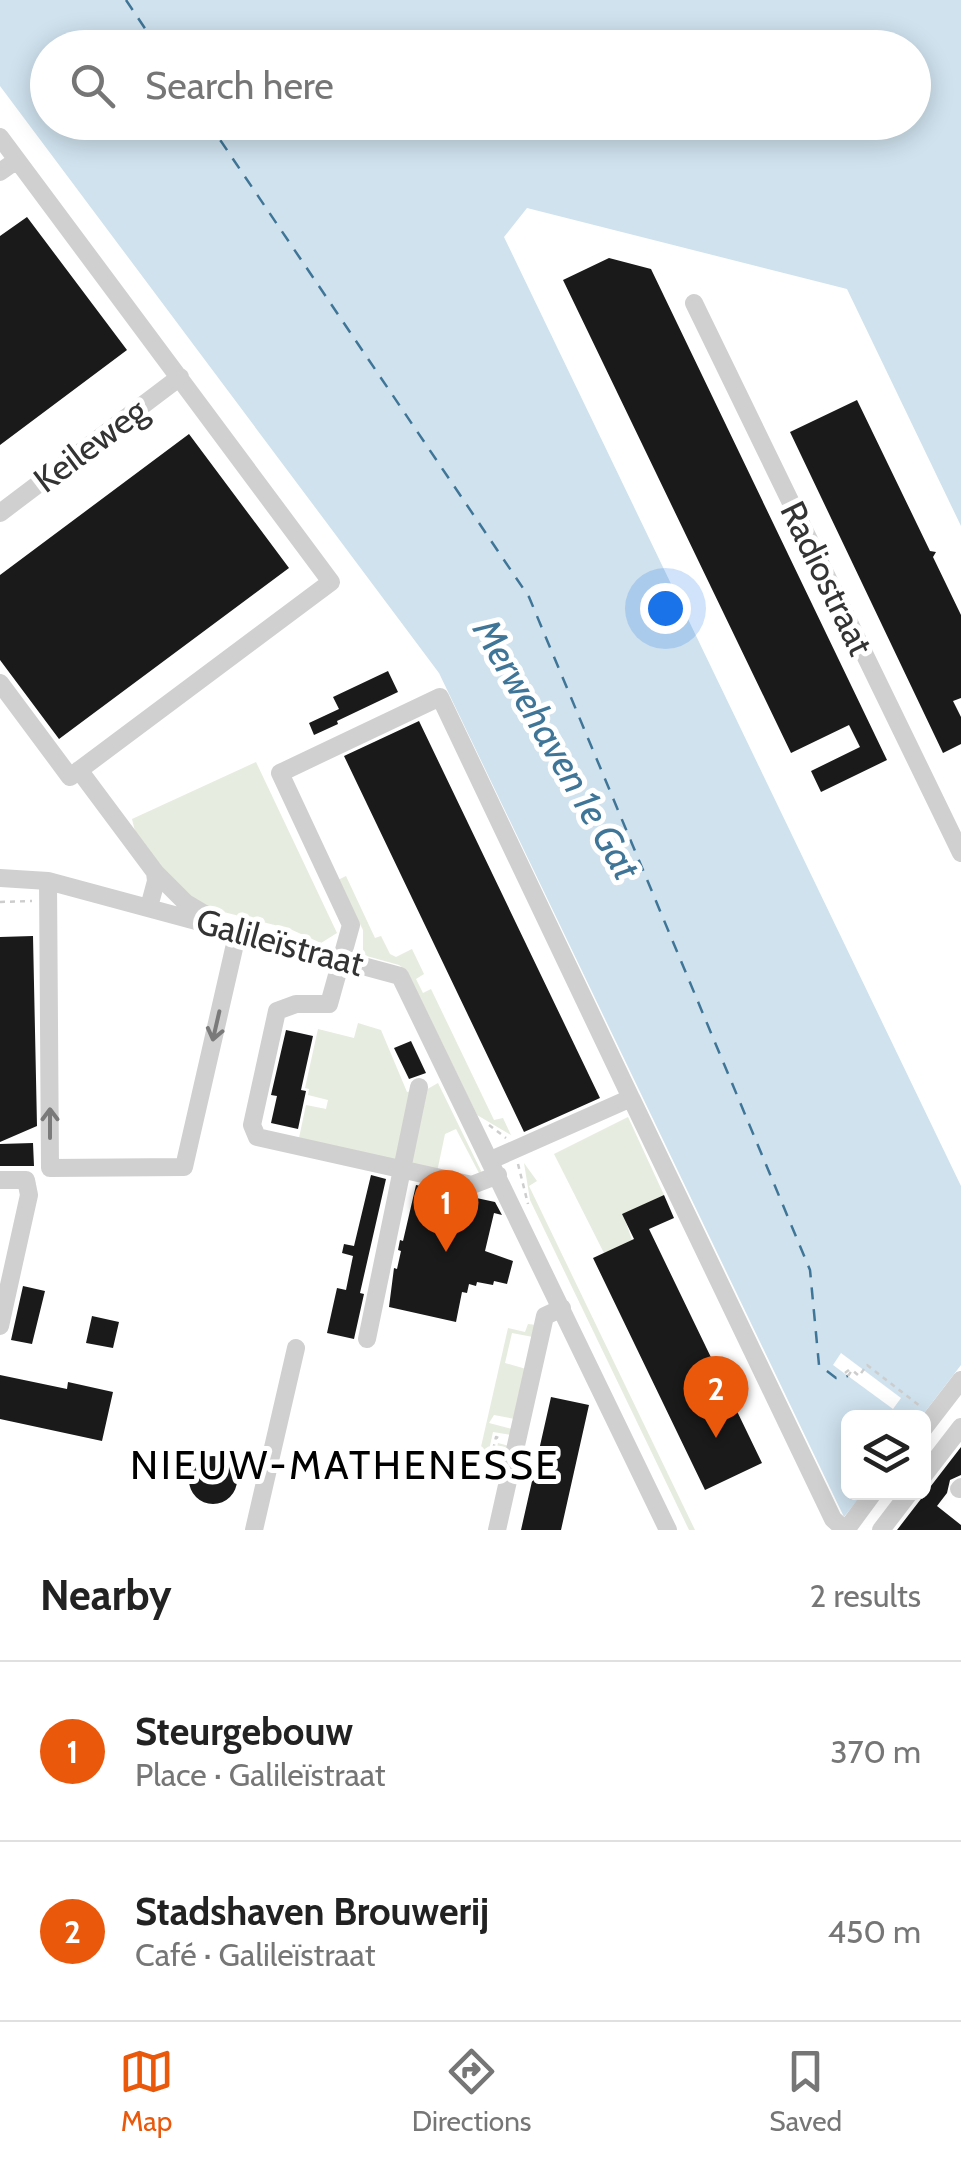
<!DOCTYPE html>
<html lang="en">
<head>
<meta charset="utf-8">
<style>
	:root { --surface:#fff; --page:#f6f6f6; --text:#222; --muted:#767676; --line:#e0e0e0; --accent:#ea580c }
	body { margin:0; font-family:Cabin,sans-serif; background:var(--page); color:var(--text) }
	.controls { position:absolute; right:30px; bottom:30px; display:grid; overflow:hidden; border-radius:15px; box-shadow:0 5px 25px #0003 }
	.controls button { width:90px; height:90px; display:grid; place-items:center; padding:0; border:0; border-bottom:2px solid var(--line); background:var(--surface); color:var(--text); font:50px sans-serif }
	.you { position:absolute; left:665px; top:608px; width:35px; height:35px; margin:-25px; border:8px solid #fff; border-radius:50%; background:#1a73e8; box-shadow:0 0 0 15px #1a73e833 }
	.badge { display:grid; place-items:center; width:65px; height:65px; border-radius:50%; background:var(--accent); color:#fff; font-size:32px; font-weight:700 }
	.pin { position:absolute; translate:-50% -82px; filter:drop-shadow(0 2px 5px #0008) }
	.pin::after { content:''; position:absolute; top:52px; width:35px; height:30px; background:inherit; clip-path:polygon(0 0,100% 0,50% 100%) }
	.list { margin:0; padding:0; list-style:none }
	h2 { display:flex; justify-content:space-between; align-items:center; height:130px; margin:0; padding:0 40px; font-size:42px }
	h2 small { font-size:32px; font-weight:400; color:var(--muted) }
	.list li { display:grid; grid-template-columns:65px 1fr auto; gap:30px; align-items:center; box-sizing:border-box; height:180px; padding:0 40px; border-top:2px solid var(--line) }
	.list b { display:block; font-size:38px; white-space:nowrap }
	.list p { margin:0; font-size:32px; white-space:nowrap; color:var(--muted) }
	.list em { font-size:32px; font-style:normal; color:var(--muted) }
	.icon { flex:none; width:55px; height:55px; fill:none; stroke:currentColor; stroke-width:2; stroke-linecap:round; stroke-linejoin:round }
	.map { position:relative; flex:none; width:961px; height:1530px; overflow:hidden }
	.search { position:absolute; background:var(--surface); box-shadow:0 5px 25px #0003; left:30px; right:30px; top:30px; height:110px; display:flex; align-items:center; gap:25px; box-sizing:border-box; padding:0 35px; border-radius:55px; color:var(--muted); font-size:38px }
	.sheet { height:490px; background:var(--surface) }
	nav { display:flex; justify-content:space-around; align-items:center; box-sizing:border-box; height:140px; border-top:2px solid var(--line); background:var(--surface); font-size:28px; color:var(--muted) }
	nav a { display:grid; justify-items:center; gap:5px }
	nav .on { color:var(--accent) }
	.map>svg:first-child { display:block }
	.green { fill:#e6ecdf }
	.water { fill:#cfe2ee; fill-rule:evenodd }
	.pier { fill:#fff }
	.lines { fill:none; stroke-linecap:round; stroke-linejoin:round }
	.ferry { stroke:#3f7597; stroke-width:2.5; stroke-dasharray:12 10; stroke-linecap:butt }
	.building { fill:#1a1a1a }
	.path { stroke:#cdcdcd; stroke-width:2.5; stroke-dasharray:5 5; stroke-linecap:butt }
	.minor { stroke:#d0d0d0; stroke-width:18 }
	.oneway { stroke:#7a7a7a }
	.labels { text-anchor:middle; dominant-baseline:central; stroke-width:10; stroke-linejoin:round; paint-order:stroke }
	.street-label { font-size:35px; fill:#333; stroke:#fff }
	.water-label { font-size:38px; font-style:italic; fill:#3f7597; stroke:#fff }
	.quarter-label { font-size:40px; letter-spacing:2.5px; fill:#000; stroke:#fff }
</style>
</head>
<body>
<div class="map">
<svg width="961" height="1530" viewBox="0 0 961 1530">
	<rect width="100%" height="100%" fill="#fff"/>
	<path class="green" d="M256 762 337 933 321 943 290 929 208 908 176 886 135 831 132 819Z
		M346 876 375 938 381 936 390 954 396 957 412 949 424 974 416 979 423 993 431 989 494 1120 503 1118 511 1135 477 1115 407 971 399 965 363 955V930L338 880Z
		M358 1023 381 1030 407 1092 412 1091 397 1163 299 1138 306 1105 326 1109 328 1100 308 1095 309 1089 305 1088 318 1029 354 1038Z
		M438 1083 482 1173H479L456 1129 445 1134 437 1172 408 1165 424 1091Z
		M628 1117 664 1195 623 1214 632 1240 604 1253 554 1154Z
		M524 1163 537 1181 529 1186 695 1530H689L530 1200Z
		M528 1324 536 1325 533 1337 512 1333 505 1363 526 1369 515 1419 494 1415 489 1423 512 1429 511 1435 493 1432 487 1459 494 1461 498 1443 509 1446 504 1465 478 1460 508 1328 525 1332Z"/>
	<path class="water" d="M0 0H961V526L847 289 527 208 504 237 961 1186V1365L921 1417 848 1418V1492L863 1493 844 1517 439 673 0 86ZM48 48H914V122H48Z"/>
	<path class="pier" d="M841 1353 901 1398 893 1409 833 1365Z"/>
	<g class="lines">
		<path class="ferry" d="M126 0 158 48
			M208 122 529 597 810 1270 819 1365 836 1378 848 1376"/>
	</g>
	<path class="building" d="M27 217 127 350 0 445V236Z
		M609 258 651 269 887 760 821 792 811 771 860 747 849 725 791 753 563 280Z
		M857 400 930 551 936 552 933 557 961 615V698L953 701 961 717V744L943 753 790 432Z
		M189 434 289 568 59 739 0 660V575Z
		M388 671 398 692 337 721 338 724 314 735 309 723 339 709 333 697Z
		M419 721 600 1098 524 1132 344 756Z
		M33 936 37 1126 0 1142V937Z
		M286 1030 313 1036 301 1090 306 1091 298 1129 271 1123 277 1096 271 1095Z
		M411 1041 426 1073 409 1079 394 1048Z
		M33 1143 34 1166H0V1144Z
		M371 1175 386 1179 360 1293 364 1294 354 1339 327 1333 337 1288 346 1290 353 1256 342 1253 344 1244 354 1246Z
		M416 1185 495 1202 502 1215 494 1213 485 1251 513 1261 507 1284 494 1281 493 1285 477 1282 476 1286 469 1284 467 1293 462 1292 456 1322 389 1307 394 1268 397 1269 401 1251 398 1250 400 1240 403 1241Z
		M664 1195 674 1218 649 1229 762 1463 705 1490 593 1258 634 1239 622 1214Z
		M23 1286 45 1291 32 1344 11 1340Z
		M92 1316 119 1322 113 1348 86 1343Z
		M0 1375 67 1389 68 1382 113 1392 102 1441 0 1419Z
		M551 1397 589 1405 561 1530H521Z
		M961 1447V1475L950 1480 947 1493 937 1506 961 1525V1530H897Z
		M189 1480a24 24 0 1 1 48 0a24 24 0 1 1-48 0Z"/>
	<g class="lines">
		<path class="path" d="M0 902 32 901
			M489 1125 506 1138
			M518 1164 528 1204
			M845 1373 850 1369
			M848 1376 852 1370 859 1376 867 1365 920 1406
			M491 1459 496 1437 501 1439"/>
		<path class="minor" d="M0 137 331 582 70 777 0 683
			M0 172 17 160
			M694 303 961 853
			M0 513 180 377
			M79 770 155 872
			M0 878 48 881 400 976 668 1530
			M48 881 50 1168 184 1167 238 931
			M149 907 156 881 155 872 186 903 213 919
			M631 1098 833 1519 845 1530
			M491 1160 631 1098 440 697 280 773 351 925 329 1004H296L277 1011 252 1125 257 1137 472 1185 498 1175
			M0 1180H26L29 1195 0 1326
			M367 1339 419 1087
			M924 1428 961 1380
			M924 1475 961 1427
			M959 1489 961 1487
			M254 1530 296 1348
			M497 1530 545 1316 562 1308
			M846 1530 874 1492
			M881 1530 910 1492"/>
	</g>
	<defs><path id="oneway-shaft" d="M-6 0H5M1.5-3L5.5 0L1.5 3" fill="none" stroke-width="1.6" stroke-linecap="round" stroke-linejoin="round" transform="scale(2.5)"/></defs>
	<g class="oneway">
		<use href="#oneway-shaft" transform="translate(216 1026) rotate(103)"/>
		<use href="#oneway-shaft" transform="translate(50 1123) rotate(-90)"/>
	</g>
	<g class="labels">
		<g class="street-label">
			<text transform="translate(90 445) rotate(-37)">Keileweg</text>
			<text transform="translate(827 578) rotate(64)">Radiostraat</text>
			<text transform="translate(280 942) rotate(15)">Galileïstraat</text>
		</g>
		<g class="water-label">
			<text transform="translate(557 749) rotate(60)">Merwehaven 1e Gat</text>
		</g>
		<g class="quarter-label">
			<text x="345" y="1464">NIEUW-MATHENESSE</text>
		</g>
	</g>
</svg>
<div class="controls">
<button><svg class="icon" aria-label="layers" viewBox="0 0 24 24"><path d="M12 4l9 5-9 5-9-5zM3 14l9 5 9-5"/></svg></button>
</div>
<div class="you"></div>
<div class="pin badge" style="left:446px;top:1252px">1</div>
<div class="pin badge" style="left:716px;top:1438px">2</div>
<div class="search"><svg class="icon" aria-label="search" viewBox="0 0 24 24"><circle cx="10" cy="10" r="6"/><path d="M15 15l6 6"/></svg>Search here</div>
</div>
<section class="sheet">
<h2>Nearby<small>2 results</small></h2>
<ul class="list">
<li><span class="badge">1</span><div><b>Steurgebouw</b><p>Place · Galileïstraat</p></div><em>370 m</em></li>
<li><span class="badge">2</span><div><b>Stadshaven Brouwerij</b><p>Café · Galileïstraat</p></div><em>450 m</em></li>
</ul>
</section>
<nav>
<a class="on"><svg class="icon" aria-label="map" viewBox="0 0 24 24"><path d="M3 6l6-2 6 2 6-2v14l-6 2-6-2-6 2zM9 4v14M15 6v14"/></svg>Map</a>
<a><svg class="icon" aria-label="directions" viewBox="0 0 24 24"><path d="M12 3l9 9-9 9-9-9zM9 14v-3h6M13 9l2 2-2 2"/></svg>Directions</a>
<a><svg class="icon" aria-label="saved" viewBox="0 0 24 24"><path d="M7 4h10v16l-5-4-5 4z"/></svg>Saved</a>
</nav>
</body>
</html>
